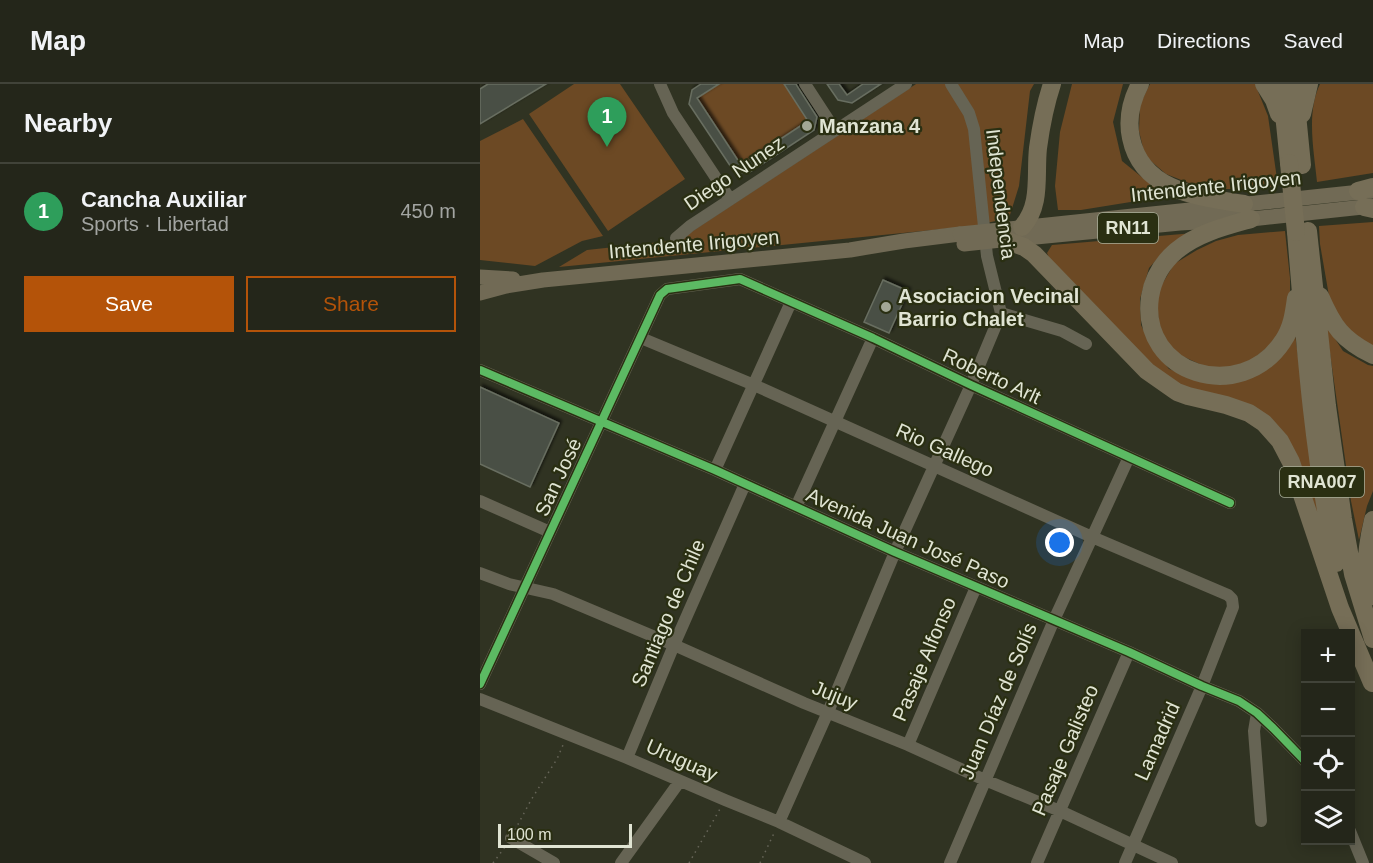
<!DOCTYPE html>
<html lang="en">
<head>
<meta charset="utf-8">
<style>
	:root { --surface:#24261a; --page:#2c2e23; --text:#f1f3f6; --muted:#a3a5a2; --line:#414339; --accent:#b45309 }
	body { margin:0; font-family:Helvetica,sans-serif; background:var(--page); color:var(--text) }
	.controls { position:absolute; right:18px; bottom:18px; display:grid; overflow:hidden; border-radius:0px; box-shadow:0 3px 15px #0003 }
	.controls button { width:54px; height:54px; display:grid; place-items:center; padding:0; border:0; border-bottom:2px solid var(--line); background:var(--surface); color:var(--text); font:30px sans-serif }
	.scale { position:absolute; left:18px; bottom:15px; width:134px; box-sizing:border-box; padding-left:6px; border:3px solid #e0e4d3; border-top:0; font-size:16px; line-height:21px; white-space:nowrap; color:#e0e4d3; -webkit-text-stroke:4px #2a2f12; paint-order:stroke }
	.you { position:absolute; left:580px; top:459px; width:21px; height:21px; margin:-15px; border:4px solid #fff; border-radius:50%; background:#1a73e8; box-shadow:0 0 0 9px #1a73e833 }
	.badge { display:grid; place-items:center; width:39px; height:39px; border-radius:50%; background:var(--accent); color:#fff; font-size:20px; font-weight:700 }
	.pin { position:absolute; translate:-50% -50px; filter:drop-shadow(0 2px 3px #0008) }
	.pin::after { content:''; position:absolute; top:32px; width:21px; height:18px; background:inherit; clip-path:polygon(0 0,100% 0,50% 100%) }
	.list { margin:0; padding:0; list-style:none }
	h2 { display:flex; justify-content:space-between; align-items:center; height:78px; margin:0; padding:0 24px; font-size:26px }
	h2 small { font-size:20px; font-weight:400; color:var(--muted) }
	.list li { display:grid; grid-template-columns:39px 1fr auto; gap:18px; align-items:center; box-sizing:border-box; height:96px; padding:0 24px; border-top:2px solid var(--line) }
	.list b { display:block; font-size:22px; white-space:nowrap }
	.list p { margin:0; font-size:20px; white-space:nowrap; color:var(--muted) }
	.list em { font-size:20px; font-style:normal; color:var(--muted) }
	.actions { display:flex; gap:12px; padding:18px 24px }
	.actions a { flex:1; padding:14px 0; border:2px solid var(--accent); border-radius:0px; text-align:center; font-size:21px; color:var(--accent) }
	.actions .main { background:var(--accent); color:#fff }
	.icon { flex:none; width:33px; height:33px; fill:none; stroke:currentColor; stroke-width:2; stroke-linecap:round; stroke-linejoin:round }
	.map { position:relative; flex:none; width:893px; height:779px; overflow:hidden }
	header { display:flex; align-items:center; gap:36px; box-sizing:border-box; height:84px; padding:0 30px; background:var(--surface); border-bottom:2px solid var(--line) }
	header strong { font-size:28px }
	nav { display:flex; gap:33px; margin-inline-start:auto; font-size:21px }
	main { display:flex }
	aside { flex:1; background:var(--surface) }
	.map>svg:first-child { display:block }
	.green { fill:#6c4924 }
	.building { fill:#4a5044; stroke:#686e61; stroke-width:1.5; filter:url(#shadow) }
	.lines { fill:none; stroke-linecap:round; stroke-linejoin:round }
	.path { stroke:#666558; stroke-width:1.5; stroke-dasharray:1.5 4.5; stroke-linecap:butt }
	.minor { stroke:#666454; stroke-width:12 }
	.major { stroke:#716a55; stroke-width:15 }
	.highway { stroke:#766e57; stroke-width:18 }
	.major-bridge { stroke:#716a55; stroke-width:15 }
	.highway-bridge { stroke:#766e57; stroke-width:18 }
	.cycleway-casing { stroke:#2a2f12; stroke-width:11 }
	.cycleway { stroke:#5cba63; stroke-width:8 }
	.poi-dot { fill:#a2a695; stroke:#2a2f12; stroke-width:2 }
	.labels { text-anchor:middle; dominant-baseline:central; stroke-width:4.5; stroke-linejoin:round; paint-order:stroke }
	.shield { fill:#2a2f12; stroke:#a9ae99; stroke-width:1.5 }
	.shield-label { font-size:18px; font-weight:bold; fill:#e0e4d3 }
	.poi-label { font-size:20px; font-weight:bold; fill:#e0e4d3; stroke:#2a2f12; text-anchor:start }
	.street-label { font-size:20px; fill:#e0e4d3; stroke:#2a2f12 }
</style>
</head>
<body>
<header>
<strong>Map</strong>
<nav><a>Map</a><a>Directions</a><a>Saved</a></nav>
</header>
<main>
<aside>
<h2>Nearby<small></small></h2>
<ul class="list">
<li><span class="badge" style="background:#2e9e5b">1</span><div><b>Cancha Auxiliar</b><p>Sports · Libertad</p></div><em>450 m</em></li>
</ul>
<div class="actions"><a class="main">Save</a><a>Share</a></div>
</aside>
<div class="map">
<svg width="893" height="779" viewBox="0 0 893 779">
	<defs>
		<filter id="shadow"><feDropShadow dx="2.5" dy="-2.5" stdDeviation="1.5" flood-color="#0009"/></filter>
	</defs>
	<rect width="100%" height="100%" fill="#303322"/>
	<path class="green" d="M94 0H140L205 95 128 147 49 30Z
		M239 0H304L327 34 326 39 264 79H260L219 17 220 12Z
		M436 0H554L550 7 539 102 529 134 493 142 79 183 107 166 199 156Z
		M592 0H643L633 38 642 77 669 99 694 111 601 126H578L575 102 580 48Z
		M670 0H775L788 32 798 102 774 105H741L714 101 686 90 665 72 659 47 660 20Z
		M840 0H893V89L837 98C834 67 826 29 840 0Z
		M43 35 123 152 102 157 55 182 0 176V57Z
		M893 138V264L863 244 849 212 840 160 839 142Z
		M805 147 810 194V219L801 246 789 262 766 281 735 287 691 267 679 247 677 209 694 180 717 166 736 157 758 151Z
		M714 149 684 167 669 184 660 215 661 241 672 264 689 285 717 295 743 299 771 294 793 281 815 250 841 443 795 340 703 303 681 291 572 180 567 169 572 161Z
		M846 241 863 267 888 281 893 282V407L887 422 879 456 871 417Z"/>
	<path class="building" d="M8 0H66L0 40V5Z
		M221 0H239L217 14 261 81 328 37 304 0H316L317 2 337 33 334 46 267 90 253 86 209 20 212 6Z
		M347 0H359L367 11 383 0H401L372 19 358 16Z
		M403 196 428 207 409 249 384 238Z
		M0 303 79 339 50 403 0 380Z"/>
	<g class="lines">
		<path class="path" d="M35 746 51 716 77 675 83 661
			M13 779 25 763
			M209 779 240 725
			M280 779 295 747"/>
		<path class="minor" d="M180 0 193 29 250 115
			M325 0 355 46
			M471 0 489 29 494 45 507 172 521 229
			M196 154 210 142 426 0
			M161 254 274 301 612 453 748 511 752 515 753 523 722 602 645 779
			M0 286 235 386 415 468 649 568 722 602 759 617 777 629 793 644 826 678
			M235 386 311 218
			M0 417 70 448
			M316 423 393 254
			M0 489 29 500 73 510 194 561 324 619 428 661 505 696 580 727 692 779
			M0 600 180 211 187 205 260 195 393 254 491 301 750 419
			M0 615 147 674 245 716 299 738 385 779
			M777 629 774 647 781 737
			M428 661 496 503
			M147 674 194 561 265 400
			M299 738 348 628 415 468 491 301 521 229 582 247 606 260
			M870 747 883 779
			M31 754 74 779
			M141 779 200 697
			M470 779 574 536 649 373
			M557 779 649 568"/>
		<path class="major" d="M520 146 890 107
			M526 156 700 139 771 135 893 122
			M0 193 33 195
			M0 209 26 202 63 196 370 166 424 157 480 150"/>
		<path class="highway" d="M660 0C651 17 647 35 651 54 662 108 720 113 764 120
			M784 0 794 16 799 30
			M801 0 809 79
			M814 0 822 81
			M822 30 829 0
			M878 107 893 103
			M884 123 893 125
			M771 135C746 142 717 149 696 167 682 179 673 194 670 213 659 291 761 321 803 257 812 244 814 229 816 214
			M542 143C562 121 555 91 558 64 561 42 565 21 572 0
			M828 147 847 322 863 435 873 490 893 555
			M816 148C825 259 833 370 856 479
			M525 156 544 163 554 170 667 287 697 308 708 312 746 321 769 329 784 339 800 357 811 378 860 524 892 599
			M840 212C853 242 862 256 893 271
			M889 513C884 488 887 461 893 436"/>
		<path class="major-bridge" d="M480 150 520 146
			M484 160 521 156"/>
		<path class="highway-bridge" d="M809 79 816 148"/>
		<g class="cycleway-casing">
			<path id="cycleway" d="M0 286 235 386 415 468 649 568 722 602 759 617 777 629 793 644 826 678
				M0 600 180 211 187 205 260 195 393 254 491 301 750 419"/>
		</g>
		<use href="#cycleway" class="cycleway"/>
	</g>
	<g class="poi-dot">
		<circle cx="327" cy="42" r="6"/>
		<circle cx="406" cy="223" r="6"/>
	</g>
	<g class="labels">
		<g class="shield">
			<rect x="618" y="129" width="60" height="30" rx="4.5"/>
			<rect x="800" y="383" width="84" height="30" rx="4.5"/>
		</g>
		<g class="shield-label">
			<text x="648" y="144">RN11</text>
			<text x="842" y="398">RNA007</text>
		</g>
		<g class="poi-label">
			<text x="339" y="42">Manzana 4</text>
			<text x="418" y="212">Asociacion Vecinal<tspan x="418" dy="23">Barrio Chalet</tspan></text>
		</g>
		<g class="street-label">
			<text transform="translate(254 89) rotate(-34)">Diego Nunez</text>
			<text transform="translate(736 102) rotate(-6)">Intendente Irigoyen</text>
			<text transform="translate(521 110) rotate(83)">Independencia</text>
			<text transform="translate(214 160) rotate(-5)">Intendente Irigoyen</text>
			<text transform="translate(512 292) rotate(25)">Roberto Arlt</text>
			<text transform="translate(465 366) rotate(24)">Rio Gallego</text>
			<text transform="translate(78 393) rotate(-65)">San José</text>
			<text transform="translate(428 454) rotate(24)">Avenida Juan José Paso</text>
			<text transform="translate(188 529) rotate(-67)">Santiago de Chile</text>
			<text transform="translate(444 575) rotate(-67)">Pasaje Alfonso</text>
			<text transform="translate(355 611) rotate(22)">Jujuy</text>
			<text transform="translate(518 617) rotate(-67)">Juan Díaz de Solís</text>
			<text transform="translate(677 657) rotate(-66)">Lamadrid</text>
			<text transform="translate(585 666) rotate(-67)">Pasaje Galisteo</text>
			<text transform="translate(202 676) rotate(24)">Uruguay</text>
		</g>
	</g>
</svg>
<div class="controls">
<button>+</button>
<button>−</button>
<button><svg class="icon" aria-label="locate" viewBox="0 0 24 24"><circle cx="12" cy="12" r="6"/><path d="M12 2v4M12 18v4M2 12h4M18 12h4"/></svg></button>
<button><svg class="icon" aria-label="layers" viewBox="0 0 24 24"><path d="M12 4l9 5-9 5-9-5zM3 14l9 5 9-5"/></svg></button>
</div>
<div class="scale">100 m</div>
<div class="you"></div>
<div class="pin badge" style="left:127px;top:63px;background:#2e9e5b">1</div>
</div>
</main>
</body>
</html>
